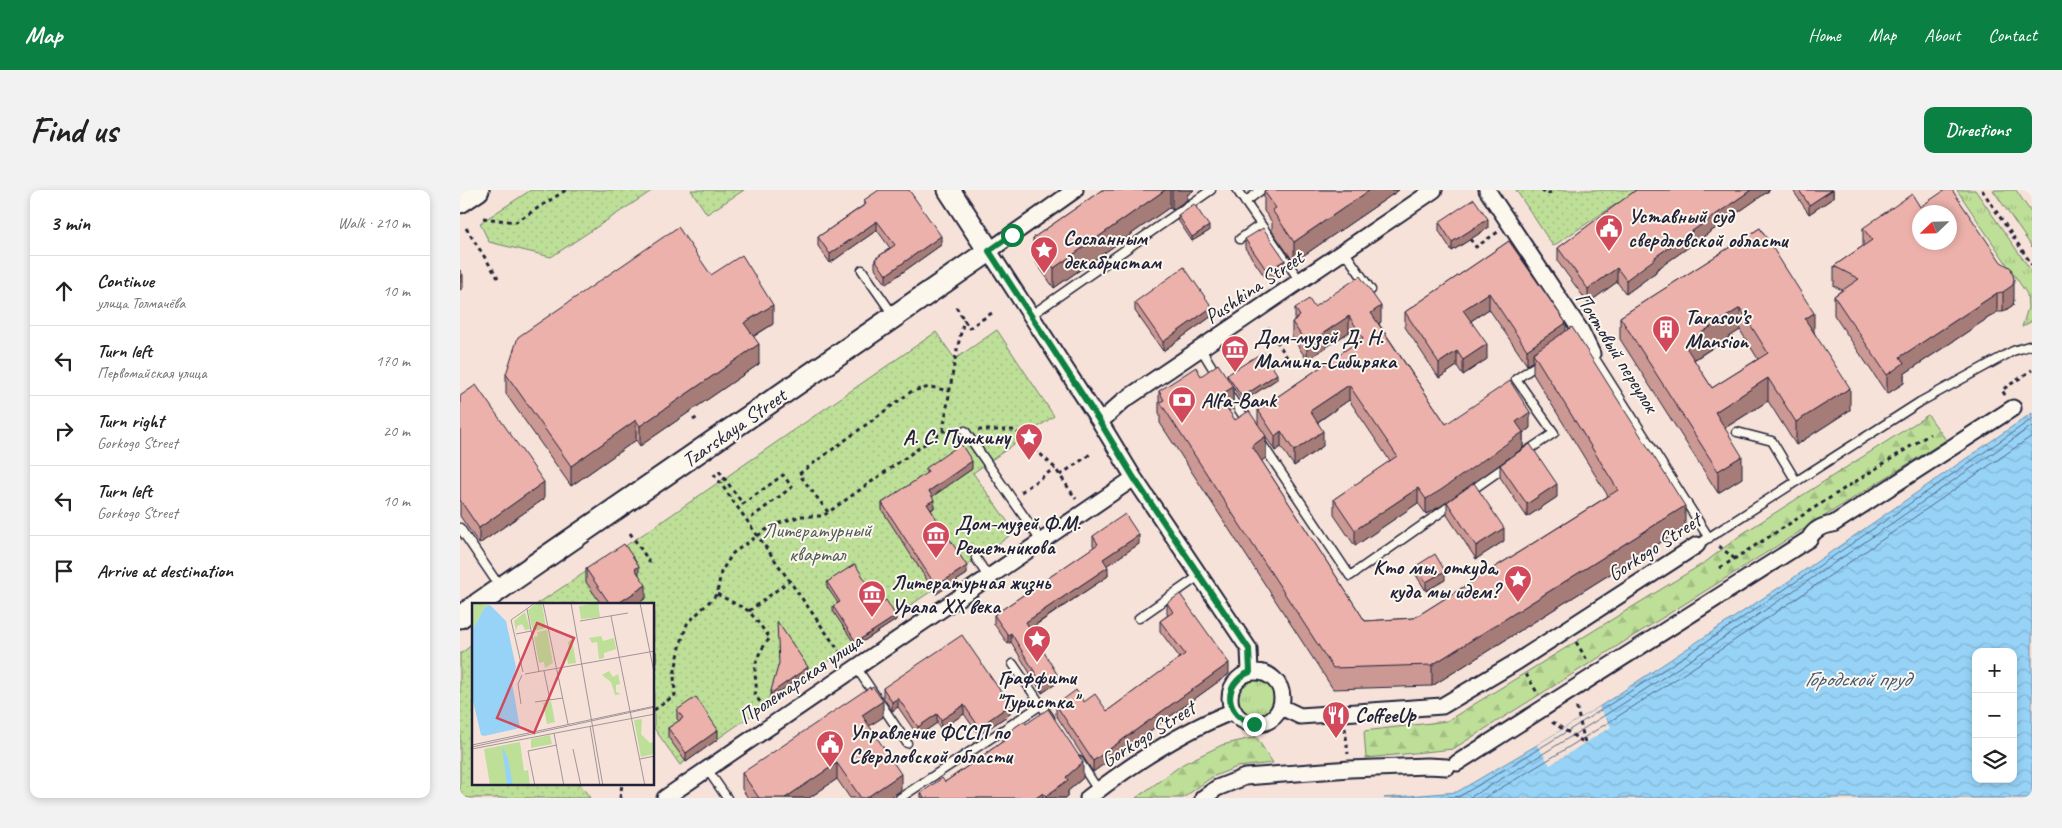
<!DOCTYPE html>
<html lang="en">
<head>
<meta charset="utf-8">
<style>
	:root { --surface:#fff; --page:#f2f2f2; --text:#222; --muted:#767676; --line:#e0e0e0; --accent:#0b8043 }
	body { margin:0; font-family:Caveat,sans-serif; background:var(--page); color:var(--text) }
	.controls { position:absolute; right:15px; bottom:15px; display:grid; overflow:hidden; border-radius:10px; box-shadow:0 2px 8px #0003 }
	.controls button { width:45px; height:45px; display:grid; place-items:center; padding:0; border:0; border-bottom:1px solid var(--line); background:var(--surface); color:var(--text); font:25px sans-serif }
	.compass { position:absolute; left:1452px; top:15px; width:45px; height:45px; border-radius:50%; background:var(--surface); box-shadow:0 2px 8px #0003; rotate:247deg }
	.stop { position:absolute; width:15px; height:15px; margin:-11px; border:4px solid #0b8043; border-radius:50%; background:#fff }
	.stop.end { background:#0b8043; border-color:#fff; box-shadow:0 1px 5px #0008 }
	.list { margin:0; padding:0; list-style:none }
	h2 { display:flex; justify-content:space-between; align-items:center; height:65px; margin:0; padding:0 20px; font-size:21px }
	h2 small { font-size:16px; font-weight:400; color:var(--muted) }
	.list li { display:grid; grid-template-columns:32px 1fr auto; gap:15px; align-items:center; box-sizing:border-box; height:70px; padding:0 20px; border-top:1px solid var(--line) }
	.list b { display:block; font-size:19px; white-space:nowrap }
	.list p { margin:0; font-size:16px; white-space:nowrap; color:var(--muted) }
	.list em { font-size:16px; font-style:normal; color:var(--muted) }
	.icon { flex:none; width:28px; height:28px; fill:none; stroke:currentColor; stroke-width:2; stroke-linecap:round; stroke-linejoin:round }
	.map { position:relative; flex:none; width:1572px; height:608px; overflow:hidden; border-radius:10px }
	header { display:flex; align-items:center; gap:30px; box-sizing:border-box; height:70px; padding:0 25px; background:var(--accent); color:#fff }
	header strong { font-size:24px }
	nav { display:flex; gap:28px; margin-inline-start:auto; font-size:18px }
	.intro { display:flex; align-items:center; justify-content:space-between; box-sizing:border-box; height:120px; padding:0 30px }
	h1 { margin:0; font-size:35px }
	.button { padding:12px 22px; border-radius:10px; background:var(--accent); color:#fff; font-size:18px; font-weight:700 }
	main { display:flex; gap:30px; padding:0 30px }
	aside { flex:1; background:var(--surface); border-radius:10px; box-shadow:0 2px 8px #0003 }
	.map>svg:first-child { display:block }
	.grass { fill:url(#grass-tufts); stroke:#70806a }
	.forest { fill:url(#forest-firs); stroke:#70806a }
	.park { fill:url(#park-dots); stroke:#70806a }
	.water { fill:url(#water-waves); stroke:#688cac; fill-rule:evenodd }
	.pier { fill:#f6e2d8 }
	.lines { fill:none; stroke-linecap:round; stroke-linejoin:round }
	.shore { stroke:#516986; stroke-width:1 }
	.lane-casing { stroke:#22223b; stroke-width:11 }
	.street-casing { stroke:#22223b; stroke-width:19 }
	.secondary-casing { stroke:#22223b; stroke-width:25 }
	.path { stroke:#22223b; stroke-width:3; stroke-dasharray:4 4; stroke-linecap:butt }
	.lane { stroke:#fbf7ec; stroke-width:8 }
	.street { stroke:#fbf7ec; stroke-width:15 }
	.secondary { stroke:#fbf7ec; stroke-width:21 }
	.wall { fill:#cb9893; stroke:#22223b; fill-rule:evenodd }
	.shaded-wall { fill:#a57c78; stroke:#22223b }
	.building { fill:#ecb1ab; stroke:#22223b; fill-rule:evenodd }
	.route { stroke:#0b8043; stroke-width:6 }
	.labels { text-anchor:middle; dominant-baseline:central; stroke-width:4; stroke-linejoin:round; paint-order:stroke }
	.poi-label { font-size:21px; font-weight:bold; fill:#22223b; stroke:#fbf7ec; text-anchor:start }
	.street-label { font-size:21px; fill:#22223b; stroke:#fbf7ec }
	.park-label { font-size:21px; fill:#515b57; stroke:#fbf7ec }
	.water-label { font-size:22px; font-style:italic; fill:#455773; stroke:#fbf7ec }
	.inset-road { fill:none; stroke:#a19599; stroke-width:1 }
	.view { fill:#d1495b; fill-opacity:0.15; stroke:#d1495b; stroke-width:2.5 }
	.inset-edge { fill:none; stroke:#22223b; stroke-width:2.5 }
</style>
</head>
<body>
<header>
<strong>Map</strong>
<nav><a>Home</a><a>Map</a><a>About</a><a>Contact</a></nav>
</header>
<div class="intro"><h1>Find us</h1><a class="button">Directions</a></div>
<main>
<aside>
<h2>3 min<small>Walk · 210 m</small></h2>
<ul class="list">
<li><svg class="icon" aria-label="ahead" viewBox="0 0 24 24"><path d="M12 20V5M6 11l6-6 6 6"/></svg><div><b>Continue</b><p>улица Толмачёва</p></div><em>10 m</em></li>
<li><svg class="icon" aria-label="left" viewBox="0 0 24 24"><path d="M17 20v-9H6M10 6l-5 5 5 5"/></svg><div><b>Turn left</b><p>Первомайская улица</p></div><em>170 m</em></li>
<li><svg class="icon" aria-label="right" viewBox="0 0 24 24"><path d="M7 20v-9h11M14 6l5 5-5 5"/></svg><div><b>Turn right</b><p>Gorkogo Street</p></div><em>20 m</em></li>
<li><svg class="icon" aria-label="left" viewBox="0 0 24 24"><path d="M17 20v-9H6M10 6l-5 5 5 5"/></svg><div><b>Turn left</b><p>Gorkogo Street</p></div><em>10 m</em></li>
<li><svg class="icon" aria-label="arrive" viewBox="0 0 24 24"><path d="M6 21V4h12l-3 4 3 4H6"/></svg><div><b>Arrive at destination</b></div></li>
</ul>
</aside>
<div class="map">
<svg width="1572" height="608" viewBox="0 0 1572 608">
	<defs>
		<pattern id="grass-tufts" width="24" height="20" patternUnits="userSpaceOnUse" patternTransform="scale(1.25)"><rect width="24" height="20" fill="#bedf98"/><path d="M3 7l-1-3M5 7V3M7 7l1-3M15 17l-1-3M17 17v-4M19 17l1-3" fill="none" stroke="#a3bf84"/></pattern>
		<pattern id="forest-firs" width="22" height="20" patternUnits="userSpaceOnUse" patternTransform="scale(1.25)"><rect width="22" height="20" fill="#bedf98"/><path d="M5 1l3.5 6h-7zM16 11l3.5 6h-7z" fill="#a3bf84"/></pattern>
		<pattern id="park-dots" width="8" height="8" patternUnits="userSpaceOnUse" patternTransform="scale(1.25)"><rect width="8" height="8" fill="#bedf98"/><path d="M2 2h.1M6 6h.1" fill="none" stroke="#a3bf84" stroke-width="1.8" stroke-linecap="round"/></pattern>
		<pattern id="water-waves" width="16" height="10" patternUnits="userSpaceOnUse" patternTransform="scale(1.25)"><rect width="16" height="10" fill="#97d3f7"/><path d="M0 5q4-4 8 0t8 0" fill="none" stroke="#82b5d5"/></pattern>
	</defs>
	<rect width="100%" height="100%" fill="#f6e2d8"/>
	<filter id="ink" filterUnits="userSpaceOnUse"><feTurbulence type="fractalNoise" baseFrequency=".02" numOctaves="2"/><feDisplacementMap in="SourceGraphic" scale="10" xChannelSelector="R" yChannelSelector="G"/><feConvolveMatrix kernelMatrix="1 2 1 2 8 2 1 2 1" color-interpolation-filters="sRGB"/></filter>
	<g filter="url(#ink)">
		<path class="grass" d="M1497 0H1515L1572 82V131L1562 137 1568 118 1567 104Z
			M1533 0H1556L1572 24V57Z
			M775 507a21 21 0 1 1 42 0a21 21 0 1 1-42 0Z"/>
		<path class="forest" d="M1468 225 1486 250 993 559 906 568 904 541 987 531 1247 371 1282 344Z
			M796 547 813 573 777 577 752 587 723 608H676L723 574 762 555Z"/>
		<path class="park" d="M71 0H193L91 67 29 52 20 33Z
			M231 0H284L247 24Z
			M1056 0H1205L1169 25 1159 12 1093 56Z
			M537 140 594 226 513 283 555 342 504 378 507 384 476 404 473 400 434 426 436 430 396 456 394 454 220 575 194 538V414H77L191 339 476 142 495 169Z
			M12 455H14V594H120L130 608H0V464Z"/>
		<path class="water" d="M1572 223V608H924L997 602 1077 555 1139 517 1329 391ZM1516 462H1553V589H1516Z"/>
		<path class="pier" d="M1139 517 1151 537 1090 575 1077 555Z"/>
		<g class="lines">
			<path class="shore" d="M984 608 1000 606C1197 491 1384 359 1572 229
				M1009 608C1203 495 1387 364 1572 236
				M1024 608C1213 498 1392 370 1572 246"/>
			<g class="lane-casing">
				<path id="lane" d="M777 0 840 91
					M785 12 801 0
					M780 49 800 35
					M884 61 911 100
					M402 80 434 126
					M570 126 751 0
					M741 159 758 187
					M1132 164 1249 348
					M768 203 788 233
					M505 241 581 351
					M1277 242 1312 251 1336 291
					M800 251 890 386 994 313
					M1064 263 1094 243 1056 189 1080 173
					M1009 302 1049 274
					M0 338 40 397
					M1237 355 1460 212 1553 161 1572 155
					M516 368 528 387
					M679 428 739 386
					M553 474 590 528
					M396 477 447 553
					M619 571 638 600
					M247 579 267 608
					M440 608 581 515"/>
			</g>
			<g class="street-casing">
				<path id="street" d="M615 0 529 61 640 232 674 288 789 459 790 482
					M1027 0 1121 141 1132 164
					M640 232 663 211 974 0
					M770 508a26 26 0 1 1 52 0a26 26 0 1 1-52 0Z
					M821 517 840 526 982 516 1058 471 1237 355
					M997 573 1349 349C1354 339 1362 336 1373 334L1553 218
					M205 608 674 288
					M628 608C672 574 721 541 774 521
					M743 608 757 598 785 587 890 579 967 576 987 577"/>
			</g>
			<g class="secondary-casing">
				<path id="secondary" d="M0 12 18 0
					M18 414 529 61 489 0
					M0 427 14 417"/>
			</g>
			<path class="path" d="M1082 0 1086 5 1094 0
				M1522 0 1572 75
				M23 28 56 32 106 0
				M6 38 38 88
				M1010 49 1016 57 1038 42
				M496 117 509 138 535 121
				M808 137 833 177
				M1545 205 1542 200 1572 180
				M233 230 238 227
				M518 240H555L595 278 616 309
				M483 241 495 169 504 129
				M259 281 283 314 323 285 332 297 287 331
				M254 284 384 468
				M600 285 632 263
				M561 302 595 278
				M368 322 339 284 452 201 470 197 490 201
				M170 343 191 374
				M1259 356 1275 369
				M1260 378 1470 244
				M257 404 289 421 310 448C301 459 294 470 295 485 296 493 297 497 295 505L306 520
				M289 421 329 391
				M1116 452 1127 470
				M1066 484 1078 504
				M194 520 215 505 214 485 221 453 227 434 257 404 261 382 273 363 313 335 341 326H363L483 241H495
				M1092 532 1125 553 1116 515
				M885 538 888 564
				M160 608 162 594"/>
			<use href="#lane" class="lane"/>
			<use href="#street" class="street"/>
			<use href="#secondary" class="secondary"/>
		</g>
		<path class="wall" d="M642 0H734L727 5V10L712 20 710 17 594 98 573 68V48Z
			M805 0H939L834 72 812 41V32L804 21V1Z
			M1175 0H1310L1196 80V82L1166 104 1157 92 1128 113 1098 72V58L1175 1Z
			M1334 0H1373V8L1349 24 1334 2Z
			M404 10 481 55 426 94 415 78V69L430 58 417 40 370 73 358 56V47L404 15Z
			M1460 17 1554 109 1553 115 1543 122H1537L1444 184V193L1427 204 1374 125V106L1382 100 1374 96V76L1403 56V38Z
			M718 25 749 41 732 51 718 30Z
			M979 32 1028 38 992 61 979 41Z
			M1300 38 1354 142 1390 220 1336 255 1308 211 1265 238 1282 288 1258 303 1160 149V127ZM1280 140 1298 169 1252 198 1234 170Z
			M785 49 825 79 807 90 785 58Z
			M1049 51 1106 141 1225 337 972 496 873 499 700 233V225L699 223V201L741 186 767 188V185L817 189 782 212 773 197V218L768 221 775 230 798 235V220L896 153 889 142 847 170 832 147V132L835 130V118L854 117 921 132 919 134 986 234 1070 238 1063 243V258L981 316 966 324 958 313 895 356 874 325V309L930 271 889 210 858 232 863 256 834 276 821 257 815 261 806 247V268L801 270 905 431 954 428 1148 306 1073 184V171L1067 175 1029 119 1011 131 1027 169 1003 185 997 176 979 188 945 137V122Z
			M251 85 313 134 293 147 299 174 180 256 176 250 111 296 46 204V184Z
			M675 112 752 126 703 161 675 121Z
			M0 206 84 309 19 354 0 326Z
			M1040 275 1097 307 1067 327 1040 287Z
			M466 278 512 279 472 306 474 318 471 320 507 384 476 404 422 320V313L466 284Z
			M987 312 1044 351 1016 369 987 325Z
			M633 346 679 354 647 375 648 386 570 439 597 493 582 503 551 452 548 454 534 434V425L634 357 633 355Z
			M956 376 985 390 966 401 956 385Z
			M126 379 179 385 186 408 177 414H141L126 392Z
			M367 392 420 414 436 430 396 456 373 421V416L378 413 367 397Z
			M707 413 769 484 633 582 596 525V515L624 512 647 521 720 468 700 441V431L708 425 707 424Z
			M423 498 550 524 519 545 504 524 481 539 477 533 458 546 438 517 432 521 423 507Z
			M217 520 258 549 226 572 208 547V538L219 531 217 529Z
			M423 527 409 536 441 600 430 608H390L377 589 349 608H288L282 599V583Z
			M566 534 623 588 608 601V606L606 608H461V603L485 592 542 552V546Z"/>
		<path class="shaded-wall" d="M705 0H710V17L594 98V78Z
			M712 0H734L727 5V10L712 20Z
			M910 0H939L834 72V52Z
			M1291 0H1310L1196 80V82L1166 104V90L1195 67Z
			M1372 0H1373V8L1349 24V15Z
			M1028 29V38L992 61V52Z
			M417 31V40L370 73V64Z
			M749 36V41L732 51V47Z
			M481 46V55L426 94V85Z
			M825 70V79L807 90V81Z
			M1157 78V92L1128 113V99Z
			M3 85V98L0 100V87Z
			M1554 89V109L1553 115 1543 122V102Z
			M1029 103V119L1003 136V120Z
			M1537 103V122L1444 184V193L1427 204V185L1440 167Z
			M313 115V134L284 152V133Z
			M921 116V132L911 138V123Z
			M752 117V126L703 161V152Z
			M1280 118V140L1224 176V154Z
			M1354 123V145L1345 129Z
			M889 126V142L847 170V154Z
			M1106 133V149L1073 163V171L1067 175V160Z
			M299 154V174L180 256V236Z
			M1027 154V169L1003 185V170Z
			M997 161V176L979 188V173Z
			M817 184V189L782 212V207Z
			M1308 188V211L1255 244V222Z
			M889 195V210L850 237V221Z
			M773 197V218L759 227V206Z
			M1390 198V220L1336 255V232Z
			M1070 222V238L1063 243V258L981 316 966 324V309L1056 232Z
			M176 230V250L111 296V276Z
			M821 241V257L815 261V246Z
			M863 241V256L834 276V261Z
			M806 246V268L792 277V256Z
			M1282 266V288L1258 303V281Z
			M512 271V279L469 309V301Z
			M84 292V309L19 354V338Z
			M1097 294V307L1067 327V314Z
			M958 298V313L895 356V340Z
			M474 310V318L467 322V314Z
			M1225 316V337L972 496V475Z
			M1044 338V351L1016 369V356Z
			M679 345V354L643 378V369Z
			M179 376V389L175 379Z
			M507 376V384L476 404V396Z
			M648 377V386L566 441V432Z
			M985 381V390L966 401V392Z
			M186 395V408L177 414H157Z
			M436 426V430L396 456V452Z
			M551 443V452L548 454V445Z
			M196 462V479L194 481V464Z
			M769 473V484L633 582V571Z
			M348 477V482L310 508V504Z
			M597 484V493L582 503V494Z
			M438 508V517L432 521V512Z
			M423 511V527L402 541V525Z
			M504 515V524L481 539V530Z
			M550 515V524L519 545V537Z
			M477 524V533L458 546V537Z
			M258 540V549L226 572V563Z
			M623 572V588L608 601V606L606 608H586V606L606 587Z
			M377 573V589L349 608H325Z
			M441 584V600L430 608H406Z
			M583 603V608H576Z"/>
		<path class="building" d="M419 0H449L481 46 426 85 415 69 435 55 417 31 370 64 358 47 406 14 404 10Z
			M642 0H705L594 78 573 48Z
			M805 0H910L834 52 812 20 816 18 804 1Z
			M1176 0H1291L1195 67 1196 68 1166 90 1157 78 1128 99 1098 58Z
			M1339 0H1372L1349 15Z
			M1485 0H1492L1541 72 1551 78 1554 89 1553 95 1543 102 1537 103 1440 167 1444 173 1427 185 1374 106 1399 89 1374 76 1412 50 1403 38 1452 4 1460 17ZM1460 22H1490V52H1460Z
			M1014 9 1028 29 992 52 979 32Z
			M734 14 749 36 732 47 718 25Z
			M218 37 251 85 282 65 313 115 284 133 299 154 180 236 176 230 111 276 46 184 58 147Z
			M803 38 825 70 807 81 785 49Z
			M1300 38 1354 123 1345 129 1390 198 1336 232 1308 188 1255 222 1282 266 1258 281 1160 127ZM1280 118 1308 163 1252 198 1224 154Z
			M1049 51 1106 133 1067 160 1029 103 1003 120 1027 154 1003 170 997 161 979 173 945 122Z
			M724 77 752 117 703 152 675 112Z
			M0 80 3 85 0 87Z
			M900 86 921 116 911 123 986 234 1050 191 1070 222 1056 232 1063 242 981 300 966 309 958 298 895 340 874 309 937 266 889 195 850 221 863 241 834 261 821 241 815 246 798 220 903 148 889 126 847 154 832 132 840 126 835 118 849 109 854 117Z
			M1112 137 1225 316 972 475 873 478 700 212 704 210 699 201 736 177 741 186 758 174 773 197 759 206 775 230 789 221 806 246 792 256 905 431 954 428 1158 300 1073 163Z
			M803 162 817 184 782 207 767 185Z
			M16 195 84 292 19 338 0 310V206Z
			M501 254 512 271 469 301 474 310 467 314 507 376 476 396 422 313 468 282 466 278Z
			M1070 254 1097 294 1067 314 1040 275Z
			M1014 293 1044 338 1016 356 987 312Z
			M665 324 679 345 643 369 648 377 566 432 597 484 582 494 551 443 548 445 534 425 638 354 633 346Z
			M164 354 179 376 175 379 186 395 157 414H150L126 379Z
			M975 364 985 381 966 392 956 376Z
			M395 374 420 414 426 410 436 426 396 452 373 416 380 412 367 392Z
			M720 404 769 473 633 571 596 515 616 500 624 512 635 504 647 521 725 464 700 431 713 422 707 413Z
			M317 431 348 477 310 504 319 473Z
			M502 445 550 515 519 537 504 515 481 530 477 524 458 537 438 508 432 512 423 498Z
			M194 459 196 462 194 464Z
			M410 497V499L413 497 423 511 402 525 441 584 406 608H401L377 573 325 608H299L282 583Z
			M236 507 258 540 226 563 208 538 223 528 217 520Z
			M588 519 623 572 606 587 608 590 586 606 583 603 576 608H463L464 607 461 603 482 588 485 592 545 550 542 546 564 531 566 534Z"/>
	</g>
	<g class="lines" filter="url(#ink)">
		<path class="route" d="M552 45 529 61 640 232 674 288 789 459 790 482C761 494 765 527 794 534"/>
	</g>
	<defs>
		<g id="civic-pin" transform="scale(1.4375)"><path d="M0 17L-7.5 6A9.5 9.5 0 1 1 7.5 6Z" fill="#d1495b" stroke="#fbf7ec"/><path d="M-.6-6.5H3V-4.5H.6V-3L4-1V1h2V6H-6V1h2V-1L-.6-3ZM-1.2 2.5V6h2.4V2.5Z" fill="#fff"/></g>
		<g id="sight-pin" transform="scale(1.4375)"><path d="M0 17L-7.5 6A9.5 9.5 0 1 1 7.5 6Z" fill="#d1495b" stroke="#fbf7ec"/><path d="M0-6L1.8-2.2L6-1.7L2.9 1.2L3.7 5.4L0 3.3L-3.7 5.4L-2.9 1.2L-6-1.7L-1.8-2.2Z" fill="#fff"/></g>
		<g id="building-pin" transform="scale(1.4375)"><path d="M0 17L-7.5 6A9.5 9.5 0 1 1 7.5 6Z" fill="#d1495b" stroke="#fbf7ec"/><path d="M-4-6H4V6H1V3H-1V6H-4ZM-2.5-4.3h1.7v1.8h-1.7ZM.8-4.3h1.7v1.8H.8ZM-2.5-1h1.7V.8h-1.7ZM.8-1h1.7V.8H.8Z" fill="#fff"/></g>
		<g id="museum-pin" transform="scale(1.4375)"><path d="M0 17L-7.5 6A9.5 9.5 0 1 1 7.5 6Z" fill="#d1495b" stroke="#fbf7ec"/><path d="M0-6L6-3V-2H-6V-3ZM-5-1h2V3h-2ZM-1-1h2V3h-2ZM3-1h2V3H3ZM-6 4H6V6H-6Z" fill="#fff"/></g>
		<g id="bank-pin" transform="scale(1.4375)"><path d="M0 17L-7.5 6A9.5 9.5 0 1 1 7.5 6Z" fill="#d1495b" stroke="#fbf7ec"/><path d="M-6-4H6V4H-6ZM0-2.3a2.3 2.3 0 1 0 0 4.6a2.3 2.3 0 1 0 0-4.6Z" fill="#fff"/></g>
		<g id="restaurant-pin" transform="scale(1.4375)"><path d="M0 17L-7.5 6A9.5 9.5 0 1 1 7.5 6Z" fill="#d1495b" stroke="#fbf7ec"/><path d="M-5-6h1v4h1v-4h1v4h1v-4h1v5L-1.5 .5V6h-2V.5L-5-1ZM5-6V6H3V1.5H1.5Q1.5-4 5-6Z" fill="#fff"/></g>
	</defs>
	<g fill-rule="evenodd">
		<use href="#civic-pin" x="1149" y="38"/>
		<use href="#sight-pin" x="584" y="60"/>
		<use href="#building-pin" x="1206" y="139"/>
		<use href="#museum-pin" x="775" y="159"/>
		<use href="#bank-pin" x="722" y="210"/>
		<use href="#sight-pin" x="569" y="247"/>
		<use href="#museum-pin" x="476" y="345"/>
		<use href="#sight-pin" x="1058" y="389"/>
		<use href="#museum-pin" x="412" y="404"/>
		<use href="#sight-pin" x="577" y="449"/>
		<use href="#restaurant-pin" x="876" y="525"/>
		<use href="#civic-pin" x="370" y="554"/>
	</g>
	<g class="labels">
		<g class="poi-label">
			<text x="1168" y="26">Уставный суд<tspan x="1168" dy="24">свердловской области</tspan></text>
			<text x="603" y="48">Сосланным<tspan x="603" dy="24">декабристам</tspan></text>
			<text x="1225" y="127">Tarasov’s<tspan x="1225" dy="24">Mansion</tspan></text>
			<text x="794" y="147">Дом-музей Д. Н.<tspan x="794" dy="24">Мамина-Сибиряка</tspan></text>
			<text x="741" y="210">Alfa-Bank</text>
			<text x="550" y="247" text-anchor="end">А. С. Пушкину</text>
			<text x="495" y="333">Дом-музей Ф.М.<tspan x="495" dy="24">Решетникова</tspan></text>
			<text x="1039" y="377" text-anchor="end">Кто мы, откуда,<tspan x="1039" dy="24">куда мы идем?</tspan></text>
			<text x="431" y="392">Литературная жизнь<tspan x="431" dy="24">Урала XX века</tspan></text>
			<text x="577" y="487" text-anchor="middle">Граффити<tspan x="577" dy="24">"Туристка"</tspan></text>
			<text x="895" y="525">CoffeeUp</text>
			<text x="389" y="542">Управление ФССП по<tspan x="389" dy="24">Свердловской области</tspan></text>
		</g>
		<g class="street-label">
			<text transform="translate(794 97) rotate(-34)">Pushkina Street</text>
			<text transform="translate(1157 162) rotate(58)">Почтовый переулок</text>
			<text transform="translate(274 238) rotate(-35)">Tzarskaya Street</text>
			<text transform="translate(1194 357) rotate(-33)">Gorkogo Street</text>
			<text transform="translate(340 489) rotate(-34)">Пролетарская улица</text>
			<text transform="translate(688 544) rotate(-32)">Gorkogo Street</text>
		</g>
		<g class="park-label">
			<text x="357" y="340">Литературный<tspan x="357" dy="24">квартал</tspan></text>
		</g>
		<g class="water-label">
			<text x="1397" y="489">Городской пруд</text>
		</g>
	</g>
	<g transform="translate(12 413)">
		<rect width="182" height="182" fill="#f6e2d8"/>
		<path d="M137 68 141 74 146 71 148 81 144 82V89L149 91 143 92 139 79 130 72Z" fill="#bedf98"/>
		<path d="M65 0H70L74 25 61 28 56 7ZM126 0 128 14 109 16 107 3ZM53 9 58 26 53 27 50 21 45 23 44 28 42 18ZM75 27 81 60 73 65 72 59 67 60 62 34 66 33 65 29ZM129 33 131 38 142 35 144 46 132 50V55L127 56 125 39 120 40 117 35ZM100 36 104 60 96 61 94 50 97 49 96 39ZM79 98 83 119 75 121 71 100ZM170 116 169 131 178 140 182 139V151L169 154 162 117ZM78 132 80 141 59 145V136ZM48 139 52 168 56 167 58 182H18L12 146Z" fill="#bedf98"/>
		<path d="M0 0 18 2 12 5 0 28Z" fill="#bedf98"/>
		<path d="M18 2 34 18 44 64 40 80 48 125 12 133 9 132 0 94V28L12 5ZM30 143 36 155 41 182H35Z" fill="#97d3f7"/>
		<path class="inset-road" d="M71 0 96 121M99 0 131 183M168 0 183 74M55 6 67 69M139 13 173 183M108 18 156 10M44 31 59 28M72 68 78 97M51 69 39 17 63 0M53 71 183 48M63 99 91 95M49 101 46 81 50 72M118 123 128 183M82 130 92 183M0 142 183 103M0 144 183 104M0 146 183 111M101 146 109 183M168 156 183 153M63 183 56 148 85 142"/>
		<path class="view" d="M65 20 102 35 62 130 25 115Z"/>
		<rect width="182" height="182" class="inset-edge"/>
	</g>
</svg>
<div class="controls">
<button>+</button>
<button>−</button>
<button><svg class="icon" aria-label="layers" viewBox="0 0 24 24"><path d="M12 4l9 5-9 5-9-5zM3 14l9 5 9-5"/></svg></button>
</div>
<svg class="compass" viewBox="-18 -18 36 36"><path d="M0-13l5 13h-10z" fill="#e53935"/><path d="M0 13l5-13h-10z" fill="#767676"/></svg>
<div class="stop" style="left:552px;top:45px"></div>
<div class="stop end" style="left:794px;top:534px"></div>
</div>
</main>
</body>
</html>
